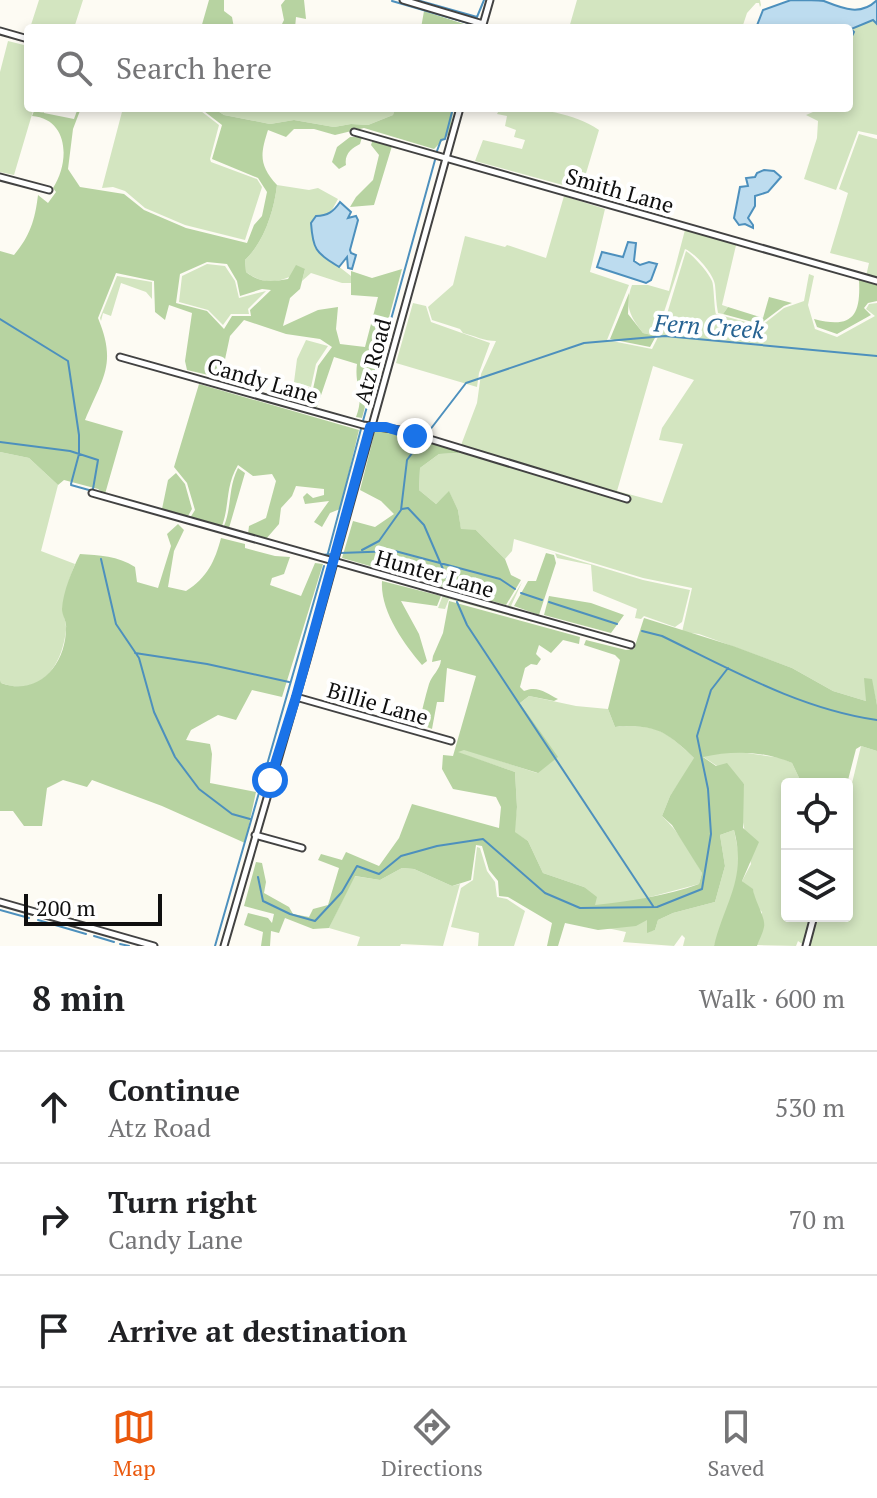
<!DOCTYPE html>
<html lang="en">
<head>
<meta charset="utf-8">
<style>
	:root { --surface:#fff; --page:#f6f6f6; --text:#202124; --muted:#757577; --line:#e0e0e0; --accent:#ea580c }
	body { margin:0; font-family:"PT Serif",serif; background:var(--page); color:var(--text) }
	.controls { position:absolute; right:24px; bottom:24px; display:grid; overflow:hidden; border-radius:8px; box-shadow:0 4px 12px #0003 }
	.controls button { width:72px; height:72px; display:grid; place-items:center; padding:0; border:0; border-bottom:2px solid var(--line); background:var(--surface); color:var(--text); font:40px sans-serif }
	.scale { position:absolute; left:24px; bottom:20px; width:138px; box-sizing:border-box; padding-left:8px; border:4px solid #0f0f0f; border-top:0; font-size:22px; line-height:28px; white-space:nowrap; color:#0f0f0f; -webkit-text-stroke:6px #fff; paint-order:stroke }
	.stop { position:absolute; width:24px; height:24px; margin:-18px; border:6px solid #1a73e8; border-radius:50%; background:#fff }
	.stop.end { background:#1a73e8; border-color:#fff; box-shadow:0 2px 8px #0008 }
	.list { margin:0; padding:0; list-style:none }
	h2 { display:flex; justify-content:space-between; align-items:center; height:104px; margin:0; padding:0 32px; font-size:34px }
	h2 small { font-size:26px; font-weight:400; color:var(--muted) }
	.list li { display:grid; grid-template-columns:52px 1fr auto; gap:24px; align-items:center; box-sizing:border-box; height:112px; padding:0 32px; border-top:2px solid var(--line) }
	.list b { display:block; font-size:30px; white-space:nowrap }
	.list p { margin:0; font-size:26px; white-space:nowrap; color:var(--muted) }
	.list em { font-size:26px; font-style:normal; color:var(--muted) }
	.icon { flex:none; width:44px; height:44px; fill:none; stroke:currentColor; stroke-width:2; stroke-linecap:round; stroke-linejoin:round }
	.map { position:relative; flex:none; width:877px; height:946px; overflow:hidden }
	.search { position:absolute; background:var(--surface); box-shadow:0 4px 12px #0003; left:24px; right:24px; top:24px; height:88px; display:flex; align-items:center; gap:20px; box-sizing:border-box; padding:0 28px; border-radius:8px; color:var(--muted); font-size:30px }
	.sheet { height:440px; background:var(--surface) }
	nav { display:flex; justify-content:space-around; align-items:center; box-sizing:border-box; height:112px; border-top:2px solid var(--line); background:var(--surface); font-size:22px; color:var(--muted) }
	nav a { display:grid; justify-items:center; gap:4px }
	nav .on { color:var(--accent) }
	.map>svg:first-child { display:block }
	.green { fill:#d3e5c0; fill-rule:evenodd }
	.forest { fill:#b7d3a1; fill-rule:evenodd }
	.water { fill:#bddcef; stroke:#4d90bd; stroke-width:2 }
	.lines { fill:none; stroke-linecap:round; stroke-linejoin:round }
	.stream { stroke:#4d90bd; stroke-width:2 }
	.minor-casing { stroke:#424242; stroke-width:9 }
	.minor { stroke:#fff; stroke-width:5 }
	.route { stroke:#1a73e8; stroke-width:10 }
	.labels { text-anchor:middle; dominant-baseline:central; stroke-width:8; stroke-linejoin:round; paint-order:stroke }
	.street-label { font-size:22px; fill:#0f0f0f; stroke:#fff }
	.water-label { font-size:24px; font-style:italic; fill:#276392; stroke:#fff }
</style>
</head>
<body>
<div class="map">
<svg width="877" height="946" viewBox="0 0 877 946">
	<rect width="100%" height="100%" fill="#fdfbf3"/>
	<path class="green" d="M39 0H83L74 28H30Z
		M577 0H760L761 5 760 7 759 3H756L747 13 742 28H569Z
		M873 20 877 24V135L858 131 836 190 804 179 817 138 818 121 806 115 822 108H849V76L853 56 849 55V42L853 33 850 29Z
		M8 41 28 46V108H44V113L33 111 14 175 0 172V72Z
		M123 108H197L219 125 210 159 211 162 257 179 262 187 245 240 185 225 145 208 125 191 113 187 102 188Z
		M213 108H395L393 115 368 125 351 124 334 127 294 120 270 124 224 115Z
		M500 108C533 108 571 111 599 130L581 190 475 161 483 140 522 149 525 140 514 137 516 130 505 126 507 116 497 114Z
		M859 134 877 139V282L865 281 869 263 830 253 848 193 839 189Z
		M277 185 309 190 318 188 338 199 332 210 324 216 333 262 351 276V283H342L311 273 302 281 305 269C284 281 267 288 246 272L245 260C264 242 274 211 277 185Z
		M564 196 605 209 590 272 629 285 607 340 652 349 663 327 686 251C693 255 708 272 712 281 714 285 714 307 716 314L761 326 784 308 804 301 809 274 814 276 808 305 815 329 837 337 875 316 866 309 869 304 877 303V705L871 679 866 701 833 691 792 668 699 634 682 632 692 588 643 578 514 539 512 551 505 559 476 530H461L458 510 449 492 436 504 419 490 420 468 439 454 458 453 477 403 481 374 496 341C484 341 475 336 463 333L460 329 432 320 428 307 453 285 465 236 505 247 507 245 546 258ZM653 366 694 380 662 428 659 440 683 444 662 503 617 491Z
		M686 226 737 241 722 305 728 307 723 314 718 313C716 303 716 294 715 285 714 274 695 253 685 249L656 336 643 333C630 316 624 306 632 285H648L669 291Z
		M207 264 225 266 235 281 239 298 266 291 248 309 249 314H231L223 325 208 310 179 302 182 276Z
		M117 276 152 282V299L146 292 121 283 111 316 103 313 101 321 100 318Z
		M413 303 426 306 431 322 490 343 479 373 477 387 396 363Z
		M306 340 328 346 316 364 311 387 294 382 297 359Z
		M0 452 29 458 58 485 41 551 75 564C70 577 65 592 63 606 62 614 67 622 66 630 62 667 40 697 1 683L0 679Z
		M538 548 643 580 690 590 682 622 675 627 644 616 641 619 635 618 637 609 593 591 591 565 557 558 555 553Z
		M378 571 507 607 522 582 511 606 535 616 533 622 449 599 445 609 438 608 443 595 381 579Z
		M529 696 576 706 608 709 615 727C657 724 665 730 695 759L670 796 662 816C679 832 691 853 702 873L699 884 635 901 595 906 584 887 543 873 528 841 514 832 517 807 515 772 456 752 464 749 537 773 557 757 520 703Z
		M861 746 877 751V946H809L818 916H847V804Z
		M733 751 781 758 792 763 802 784H787V916H812L805 946 798 941 796 946 756 945 762 912 756 906 753 890 742 881 751 864 741 812 744 784 702 756Z
		M734 830 740 860 734 892 714 946H683L685 938 682 935 674 946 623 942 626 932 607 928 648 919 647 932 655 930 658 920 673 913 715 902 725 866 720 835Z
		M477 847 480 848 487 871 495 882 497 897 507 899 525 911 514 946H478L479 933 451 927 461 888 473 880Z
		M402 868 414 869 452 886 460 884 443 946 401 944 400 946H357L360 937 329 928 354 876 380 880Z"/>
	<path class="forest" d="M209 0H224V11L232 17 234 28H201Z
		M285 0H304L306 19 296 17 295 28H280L284 20 281 5Z
		M424 11 473 27V28H421Z
		M78 108H81L73 129 68 169 80 187 124 194 144 210 186 228 247 243 254 225 262 216 267 192 258 178 212 159 222 125 200 108H213L224 115 270 124 294 120 334 127 351 124 368 125 393 115 395 108H454L449 134 434 149 364 128 335 135 314 129H294L286 137 268 130C260 155 259 165 277 185 274 211 264 242 245 260L246 272C260 283 271 282 288 279L296 265 305 269 300 289 290 298 283 326 318 310 338 307 336 329 340 344 365 347 378 297 351 295V271L372 278 402 269 362 418 356 417C365 394 354 386 357 364L334 357 317 407 286 394 295 384 313 389 318 366 332 347 320 339 286 334 244 320 230 336 221 378 187 370 185 361 192 313 169 305 165 320 155 312 154 281 116 273 98 318C117 364 103 377 85 420L123 431 105 494 98 489 64 480 58 485 29 458 0 452V251L14 255C30 236 35 220 38 195L48 203 56 192 53 188C70 162 69 119 32 116L34 111 74 119ZM207 262 227 264 237 281 240 296 262 289 271 290 250 310 251 316H232L224 329 207 311 176 303 180 274Z
		M350 137H362L360 144C352 148 344 154 346 165L339 169 332 162 337 147Z
		M373 139 392 146 374 205 350 207 356 197 373 180 379 155 371 145Z
		M859 280 877 282V301L868 303 864 308 871 315 837 334 817 327 814 319C852 329 861 316 859 280Z
		M629 293 628 314 643 333 656 336 650 347 610 339Z
		M769 297 792 303 784 306 760 324 723 314 728 307 763 318Z
		M199 384 359 430 340 509 330 513 322 527 314 522 329 501 305 504 303 497 307 493 313 498 324 495V489L296 486 292 496 281 508 279 524 266 539 248 534 249 526 266 518 276 481 272 474 253 476 238 465C225 487 230 504 222 526L190 518 195 510 187 483 174 467Z
		M376 427H386L459 449 458 453 439 454 420 468 419 490 436 504 449 491 458 510 461 529 476 530 505 559 511 575 521 580 506 605 342 558 353 521 375 527 394 514 381 501 360 490Z
		M238 468 245 473 229 528 224 526C232 506 228 488 238 468Z
		M176 473 185 484 192 509 188 516 162 509 168 480Z
		M178 524 184 530 174 551 168 587 186 591C207 578 215 561 221 538L245 544V548L275 556 290 557 284 574 272 578 270 585 301 596 315 563 323 564 282 697 252 690 236 720 218 715 191 730 186 740 210 744 212 754 210 783 256 792 245 843 162 806 92 780 87 787 63 780 47 788 42 826H24L13 811H0V679L1 683C38 697 66 665 66 628 67 622 62 615 62 609 63 592 72 570 80 554 99 555 118 556 135 567L137 582 158 588 171 546 167 534Z
		M546 553 554 555 556 563 539 615 514 606 528 581H536Z
		M382 581 441 596 437 606 401 601 419 634 427 661 422 665C404 644 380 611 382 581Z
		M549 596 591 603 624 615 611 633 544 615Z
		M449 601 580 637 579 644 563 640 551 653 539 645 536 654 541 659 537 665 531 664 525 668 520 687 524 691C537 685 547 693 558 699L554 701 529 696 520 703 558 757 538 773 464 750 458 752 515 772 517 807 515 832 528 841 543 873 584 887 597 897 595 905C631 901 666 896 699 884L702 873 672 825 662 816 670 796 694 758C666 731 655 724 615 727L608 709 620 660 615 655 584 645 586 640 626 650 634 649 644 618 733 646 792 668 833 691 866 701 864 678 872 679 877 705V751L861 746 856 749 847 784H802L792 763C764 751 733 750 703 757L716 766 727 763 744 784 743 828 759 842 742 881 753 889C755 902 766 918 764 927 763 933 759 940 757 946H714C725 901 747 879 734 830L720 835 725 866 715 902 673 913 658 920 655 930 647 933V920L636 926 598 930 565 923 558 946H547L552 923 508 897 499 896 498 881 489 870 482 846 476 845 471 880 452 886 414 869 402 868 380 880 355 876 329 928 313 929 285 918 279 933 271 931 270 946H261L263 932 244 925 248 913 268 918 272 923 274 914 244 906 256 862 262 863 266 882 264 893 289 907 293 914 309 917 313 909 328 905 339 868 318 860 321 854 342 860 346 852 379 866 399 838 412 804 499 828 501 807 496 797 453 789 442 769 443 755 453 756 455 749 476 676 447 668 444 702H437L432 729 419 724C422 711 425 697 429 684 432 675 440 670 441 660L432 662 433 656 443 633Z"/>
	<path class="water" d="M791 0C801 0 815 0 824 1 844 9 861 16 877 0V24L873 20 851 29 854 32 849 42V28H756L763 10Z
		M764 170 774 171 781 177 768 192 755 196V206L748 218 753 225V228L745 224 739 225 734 218 740 187 748 186 746 178 755 177 757 173Z
		M340 202 351 212 348 218 356 216 358 220 350 250 351 253 356 255 352 269 348 268 347 257 339 267C316 252 313 251 311 223L316 216C328 216 334 211 340 202Z
		M628 242 636 243 634 261 640 265 649 262 657 264 651 280 646 283 597 267 602 252 623 257Z"/>
	<g class="lines">
		<path class="stream" d="M417 0 477 17 484 0
			M392 1 475 25 476 28
			M437 151 441 140 445 139 453 108
			M0 319 68 361 79 435V454L71 484
			M363 421 435 160
			M426 435 466 383 584 343 665 336 877 356
			M0 442 70 451 98 460 93 489
			M71 485 322 555 332 554
			M402 509 408 508 424 525 452 590
			M362 550 379 541 401 510 407 460 421 441
			M340 553 395 551 500 579 515 589
			M327 557 361 429
			M101 559 116 624 139 658 154 712 175 757 199 789 232 814 250 819
			M521 593 542 600
			M457 602 467 625 653 906
			M549 602 617 624
			M642 631 662 636C732 670 800 709 877 720
			M135 653 207 664 289 682
			M258 877 263 901 290 914 315 921 342 892 357 866 379 874 401 856 437 846 483 839 545 893 580 908 657 907 702 889 711 834 708 789 697 736 711 690 728 668
			M0 910 29 918
			M38 920 86 934
			M94 936 114 942
			M120 944 129 946
			M215 946 324 566"/>
		<g class="minor-casing">
			<path id="minor" d="M403 0 483 24
				M482 28 490 0
				M0 31 28 39
				M354 132 877 281
				M0 177 49 190
				M120 357 363 425 400 430 627 499
				M92 493 631 645
				M296 697 451 741
				M255 835 302 848
				M0 902 154 946
				M224 946 307 660 460 108
				M806 946 814 916"/>
		</g>
		<use href="#minor" class="minor"/>
	</g>
	<g class="lines">
		<path class="route" d="M270 780 296 697 370 427H386L415 436"/>
	</g>
	<g class="labels">
		<g class="street-label">
			<text transform="translate(620 190) rotate(16)">Smith Lane</text>
			<text transform="translate(372 361) rotate(-75)">Atz Road</text>
			<text transform="translate(263 380) rotate(16)">Candy Lane</text>
			<text transform="translate(435 573) rotate(16)">Hunter Lane</text>
			<text transform="translate(378 703) rotate(16)">Billie Lane</text>
		</g>
		<g class="water-label">
			<text transform="translate(709 326) rotate(4)">Fern Creek</text>
		</g>
	</g>
</svg>
<div class="controls">
<button><svg class="icon" aria-label="locate" viewBox="0 0 24 24"><circle cx="12" cy="12" r="6"/><path d="M12 2v4M12 18v4M2 12h4M18 12h4"/></svg></button>
<button><svg class="icon" aria-label="layers" viewBox="0 0 24 24"><path d="M12 4l9 5-9 5-9-5zM3 14l9 5 9-5"/></svg></button>
</div>
<div class="scale">200 m</div>
<div class="stop" style="left:270px;top:780px"></div>
<div class="stop end" style="left:415px;top:436px"></div>
<div class="search"><svg class="icon" aria-label="search" viewBox="0 0 24 24"><circle cx="10" cy="10" r="6"/><path d="M15 15l6 6"/></svg>Search here</div>
</div>
<section class="sheet">
<h2>8 min<small>Walk · 600 m</small></h2>
<ul class="list">
<li><svg class="icon" aria-label="ahead" viewBox="0 0 24 24"><path d="M12 20V5M6 11l6-6 6 6"/></svg><div><b>Continue</b><p>Atz Road</p></div><em>530 m</em></li>
<li><svg class="icon" aria-label="right" viewBox="0 0 24 24"><path d="M7 20v-9h11M14 6l5 5-5 5"/></svg><div><b>Turn right</b><p>Candy Lane</p></div><em>70 m</em></li>
<li><svg class="icon" aria-label="arrive" viewBox="0 0 24 24"><path d="M6 21V4h12l-3 4 3 4H6"/></svg><div><b>Arrive at destination</b></div></li>
</ul>
</section>
<nav>
<a class="on"><svg class="icon" aria-label="map" viewBox="0 0 24 24"><path d="M3 6l6-2 6 2 6-2v14l-6 2-6-2-6 2zM9 4v14M15 6v14"/></svg>Map</a>
<a><svg class="icon" aria-label="directions" viewBox="0 0 24 24"><path d="M12 3l9 9-9 9-9-9zM9 14v-3h6M13 9l2 2-2 2"/></svg>Directions</a>
<a><svg class="icon" aria-label="saved" viewBox="0 0 24 24"><path d="M7 4h10v16l-5-4-5 4z"/></svg>Saved</a>
</nav>
</body>
</html>
